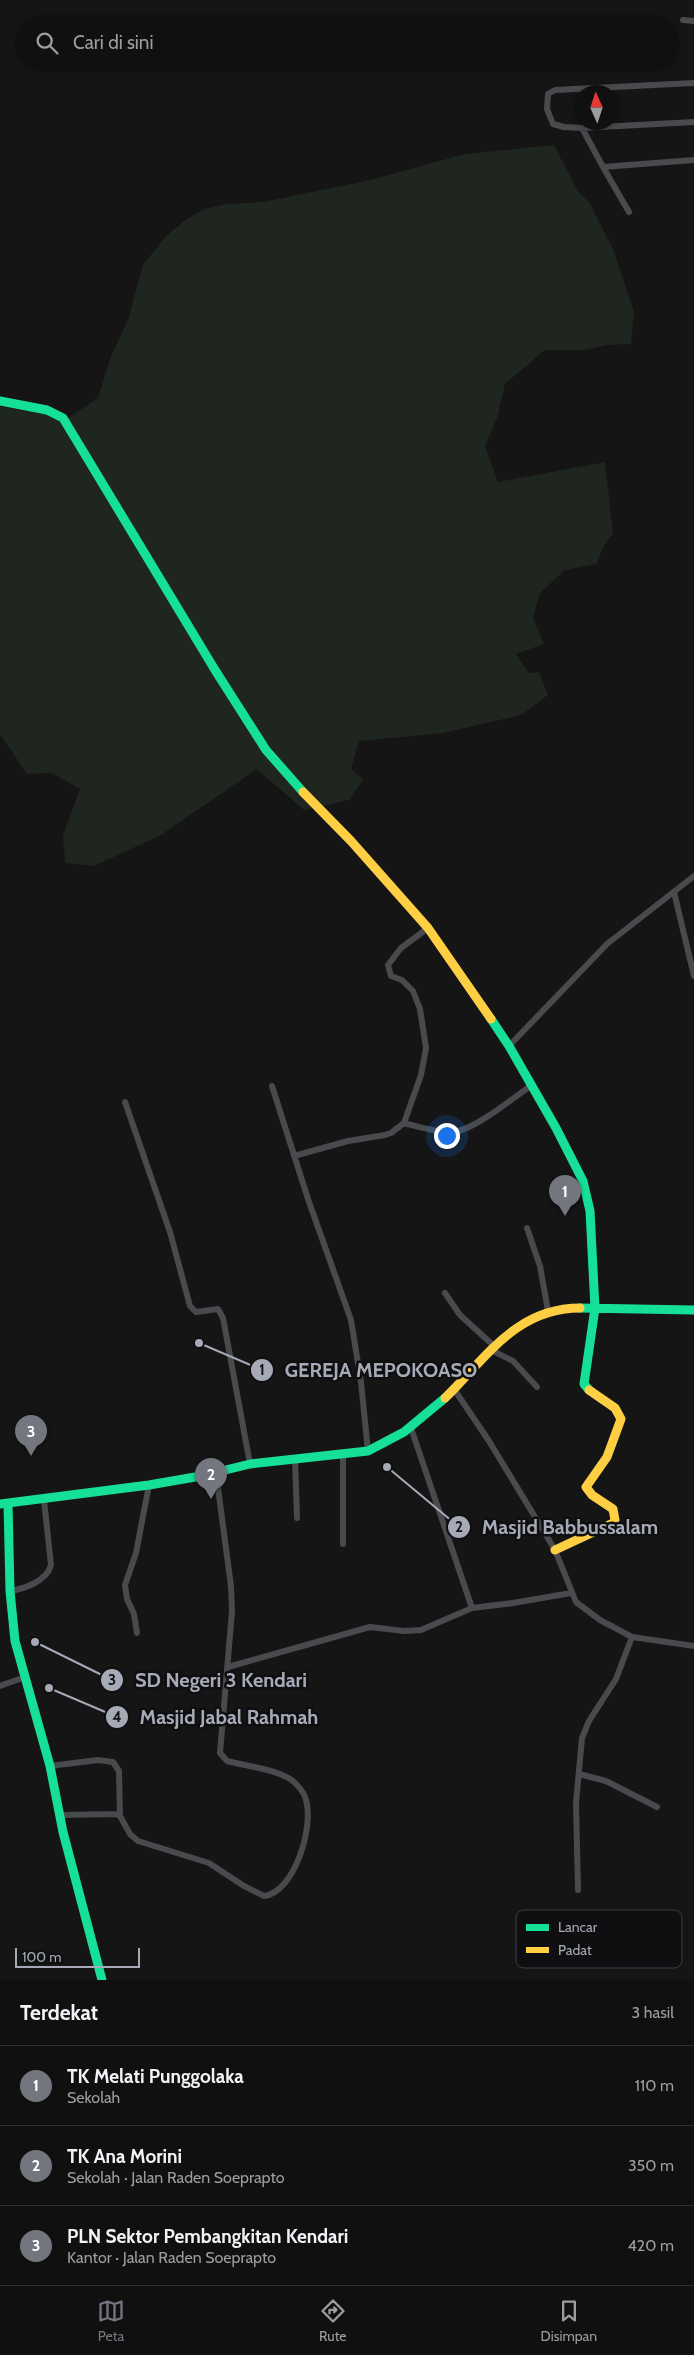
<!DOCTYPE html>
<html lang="id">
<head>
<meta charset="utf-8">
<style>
	:root { --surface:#101010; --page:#1e1e1e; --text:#f1f3f6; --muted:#9c9d9f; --line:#303030; --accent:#73767e }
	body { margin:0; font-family:Cabin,sans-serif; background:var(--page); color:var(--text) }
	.compass { position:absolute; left:574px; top:85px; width:45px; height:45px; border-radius:50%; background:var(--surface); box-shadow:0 2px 8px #0003; rotate:357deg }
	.scale { position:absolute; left:15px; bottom:12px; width:125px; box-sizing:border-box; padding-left:5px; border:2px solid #a5aab6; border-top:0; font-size:14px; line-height:18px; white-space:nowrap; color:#a5aab6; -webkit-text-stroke:4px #0f0f11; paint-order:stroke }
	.you { position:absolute; left:446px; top:1135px; width:18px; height:18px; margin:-12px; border:4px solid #fff; border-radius:50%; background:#1a73e8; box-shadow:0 0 0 8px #1a73e833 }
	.badge { display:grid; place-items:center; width:32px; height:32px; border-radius:50%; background:var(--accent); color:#fff; font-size:16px; font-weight:700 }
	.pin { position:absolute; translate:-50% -41px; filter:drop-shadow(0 1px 2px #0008) }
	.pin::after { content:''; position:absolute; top:26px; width:18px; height:15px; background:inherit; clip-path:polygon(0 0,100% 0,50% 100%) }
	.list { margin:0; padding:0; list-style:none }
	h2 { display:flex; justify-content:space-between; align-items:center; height:65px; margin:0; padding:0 20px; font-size:21px }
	h2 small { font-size:16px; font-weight:400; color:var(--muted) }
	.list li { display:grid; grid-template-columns:32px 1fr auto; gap:15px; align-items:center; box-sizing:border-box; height:80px; padding:0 20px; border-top:1px solid var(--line) }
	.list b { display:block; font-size:19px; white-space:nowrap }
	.list p { margin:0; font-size:16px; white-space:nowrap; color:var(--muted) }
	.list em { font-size:16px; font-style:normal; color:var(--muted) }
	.icon { flex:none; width:28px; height:28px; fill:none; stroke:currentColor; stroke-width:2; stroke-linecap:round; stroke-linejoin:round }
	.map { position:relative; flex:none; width:694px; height:1980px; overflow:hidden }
	.search { position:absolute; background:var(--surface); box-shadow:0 2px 8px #0003; left:15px; right:15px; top:15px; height:55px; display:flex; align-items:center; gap:12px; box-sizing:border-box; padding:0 18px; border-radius:28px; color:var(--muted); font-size:19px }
	.sheet { height:305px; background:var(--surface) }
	nav { display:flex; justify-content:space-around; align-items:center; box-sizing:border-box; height:70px; border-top:1px solid var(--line); background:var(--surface); font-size:14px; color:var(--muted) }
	nav a { display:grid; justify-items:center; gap:2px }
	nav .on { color:var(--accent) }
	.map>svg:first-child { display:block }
	.green { fill:#1f251f }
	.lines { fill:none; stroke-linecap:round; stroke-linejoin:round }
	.street { stroke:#494a4e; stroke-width:6 }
	.fast { stroke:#16e098; stroke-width:9 }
	.slow { stroke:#ffcf43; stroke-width:9 }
	.key { fill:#0f0f11; stroke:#3c3e43; stroke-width:1 }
	.key-label { font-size:14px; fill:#a5aab6 }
	.leader { fill:none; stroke:#a5aab6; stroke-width:2 }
	.callout-dot { fill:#a5aab6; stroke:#0f0f11; stroke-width:2 }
	.mark-label { font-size:15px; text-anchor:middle; font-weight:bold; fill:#111 }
	.callout-label { font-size:20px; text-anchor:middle; font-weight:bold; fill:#a5aab6; stroke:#0f0f11; stroke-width:5; stroke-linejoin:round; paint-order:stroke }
</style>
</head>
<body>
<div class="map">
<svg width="694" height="1980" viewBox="0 0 694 1980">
	<rect width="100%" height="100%" fill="#151515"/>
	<path class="green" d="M554 145 578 192 589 202 613 249 634 312 631 344 607 345 584 350H545L505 384 497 418 485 446 498 482 605 462 613 533 605 544 596 564 565 570 540 593 533 618 544 644 516 654 529 673 539 672 548 695 521 715 443 733 359 741 351 769 363 780 349 800 304 810 257 769 161 835 94 866 65 863 63 835 80 789 52 773 27 774 0 734V406L45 414 62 422 98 398 111 356 128 320 143 265 166 236 188 218 205 209 227 204 263 202 366 181 465 154Z"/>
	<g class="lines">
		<path class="street" d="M683 20 694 21
			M694 122 582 128 603 167 694 160
			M582 128 564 127 553 124 547 109 548 94 555 90 694 83
			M603 167 629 212
			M674 892 694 976
			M509 1046 607 944 694 876
			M272 1086 308 1199 351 1320 361 1382 368 1451
			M125 1102 170 1232 190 1306 196 1312 218 1309 223 1318 250 1464
			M404 1123C421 1127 439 1134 457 1131 477 1128 514 1097 532 1085
			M294 1156 348 1141 385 1135 391 1133 404 1123 421 1075 426 1048 420 1009 413 991 402 980 391 976 388 965 401 948 428 928
			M527 1228 540 1266 548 1311
			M445 1293 460 1315 495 1347
			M491 1350 513 1361 537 1387
			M454 1389 489 1441 555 1550 576 1602 600 1620 632 1637 694 1646
			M411 1428 472 1608
			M343 1454V1544
			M295 1458 297 1518
			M10 1591C24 1589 47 1581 51 1565L44 1500
			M137 1633 134 1614 127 1599 125 1585 136 1553 149 1485
			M228 1667 370 1627 404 1631 421 1630 472 1608 513 1603 571 1593
			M0 1686 25 1677
			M50 1766 98 1760 113 1762 119 1771 120 1816
			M579 1774 606 1781 657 1807
			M60 1815 117 1814 120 1816 130 1834 138 1841 209 1863 244 1886 264 1896C295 1892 314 1826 306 1800 305 1795 300 1788 296 1784 284 1770 245 1766 227 1761L220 1753 232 1611 231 1586 216 1473
			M578 1890 576 1803 582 1738 589 1721 616 1679 632 1637"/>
		<path class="fast" d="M0 401 47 410 63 418 215 670 266 750 303 792
			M491 1019 509 1046 556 1128 583 1181 590 1211 595 1308 584 1384 589 1390
			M580 1308 694 1310
			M8 1503 10 1591 15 1641 50 1766 63 1832 102 1980
			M0 1504 149 1485 201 1476 250 1464 368 1451 404 1432 445 1398"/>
		<path class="slow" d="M303 792 351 841 428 928 491 1019
			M445 1398C486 1358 516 1308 580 1308
			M555 1550 613 1523 615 1520 613 1509 592 1495 586 1487 607 1457 621 1419 615 1408 589 1390"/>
	</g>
	<rect x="516" y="1910" width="166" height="58" rx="8" class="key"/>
	<rect x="526" y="1924" width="23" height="7" fill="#16e098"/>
	<rect x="526" y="1947" width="23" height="6" fill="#ffcf43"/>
	<g class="key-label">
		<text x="558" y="1932">Lancar</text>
		<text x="558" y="1955">Padat</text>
	</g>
	<path class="leader" d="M199 1343L262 1370M387 1467L459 1527M35 1642L112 1680M49 1688L117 1717"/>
	<g class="callout-dot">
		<circle cx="199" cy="1343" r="5"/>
		<circle cx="387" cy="1467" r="5"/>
		<circle cx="35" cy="1642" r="5"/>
		<circle cx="49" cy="1688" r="5"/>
		<circle cx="262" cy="1370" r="12"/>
		<circle cx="459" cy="1527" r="12"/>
		<circle cx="112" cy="1680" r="12"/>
		<circle cx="117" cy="1717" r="12"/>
	</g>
	<g class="mark-label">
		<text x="262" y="1375">1</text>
		<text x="459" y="1532">2</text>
		<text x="112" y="1685">3</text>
		<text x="117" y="1722">4</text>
	</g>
	<g class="callout-label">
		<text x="381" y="1377">GEREJA MEPOKOASO</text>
		<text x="570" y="1534">Masjid Babbussalam</text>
		<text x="221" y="1687">SD Negeri 3 Kendari</text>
		<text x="229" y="1724">Masjid Jabal Rahmah</text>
	</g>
</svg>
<svg class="compass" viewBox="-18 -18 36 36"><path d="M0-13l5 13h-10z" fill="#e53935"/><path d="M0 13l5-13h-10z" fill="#9c9d9f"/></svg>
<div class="scale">100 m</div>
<div class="you"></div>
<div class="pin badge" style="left:565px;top:1216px">1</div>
<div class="pin badge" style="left:211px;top:1499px">2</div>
<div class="pin badge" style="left:31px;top:1456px">3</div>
<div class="search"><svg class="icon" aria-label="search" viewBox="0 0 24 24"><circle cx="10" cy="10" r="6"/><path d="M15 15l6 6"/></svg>Cari di sini</div>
</div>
<section class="sheet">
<h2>Terdekat<small>3 hasil</small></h2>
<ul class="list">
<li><span class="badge">1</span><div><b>TK Melati Punggolaka</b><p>Sekolah</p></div><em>110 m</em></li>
<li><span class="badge">2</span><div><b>TK Ana Morini</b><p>Sekolah · Jalan Raden Soeprapto</p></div><em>350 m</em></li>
<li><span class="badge">3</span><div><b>PLN Sektor Pembangkitan Kendari</b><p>Kantor · Jalan Raden Soeprapto</p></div><em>420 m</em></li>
</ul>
</section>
<nav>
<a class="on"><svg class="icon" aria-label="map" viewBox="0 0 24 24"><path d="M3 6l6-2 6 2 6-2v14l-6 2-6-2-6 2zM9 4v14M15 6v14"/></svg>Peta</a>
<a><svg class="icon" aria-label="directions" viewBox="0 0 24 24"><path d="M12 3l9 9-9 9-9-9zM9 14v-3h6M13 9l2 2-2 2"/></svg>Rute</a>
<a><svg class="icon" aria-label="saved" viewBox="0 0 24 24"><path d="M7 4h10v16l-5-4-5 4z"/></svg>Disimpan</a>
</nav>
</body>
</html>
